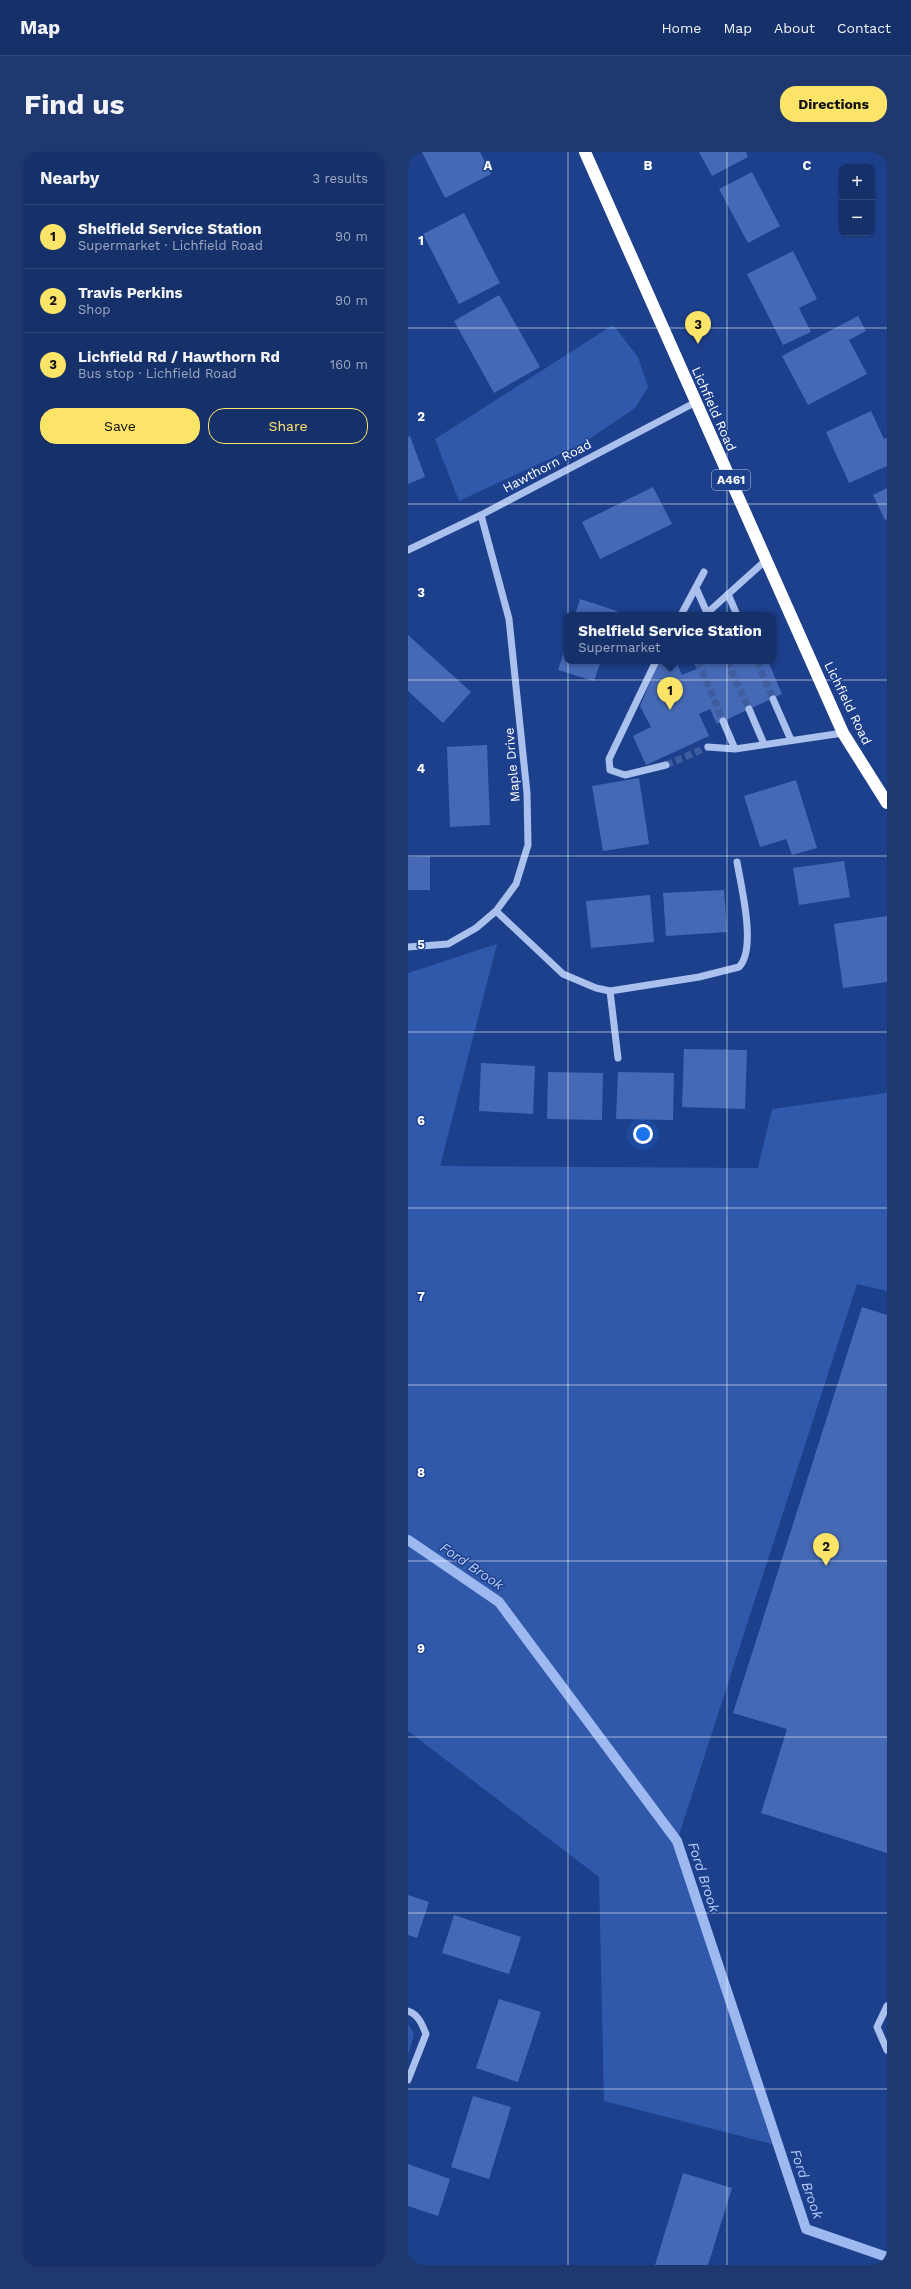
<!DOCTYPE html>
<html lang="en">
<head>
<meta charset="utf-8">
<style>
	:root { --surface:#16306a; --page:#1f3870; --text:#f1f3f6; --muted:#9ea9c1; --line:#354b7e; --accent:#fce469 }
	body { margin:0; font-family:"Work Sans",sans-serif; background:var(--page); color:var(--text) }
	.controls { position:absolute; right:12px; top:12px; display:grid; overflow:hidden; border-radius:8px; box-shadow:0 1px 3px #0004 }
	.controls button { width:36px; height:36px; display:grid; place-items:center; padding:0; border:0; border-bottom:1px solid var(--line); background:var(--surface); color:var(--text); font:20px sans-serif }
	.you { position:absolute; left:235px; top:982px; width:14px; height:14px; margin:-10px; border:3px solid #fff; border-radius:50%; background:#1a73e8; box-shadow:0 0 0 6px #1a73e833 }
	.badge { display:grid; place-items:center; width:26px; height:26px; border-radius:50%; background:var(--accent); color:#111; font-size:13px; font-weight:700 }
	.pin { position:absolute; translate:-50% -33px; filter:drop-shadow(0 1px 2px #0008) }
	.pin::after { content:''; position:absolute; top:21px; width:14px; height:12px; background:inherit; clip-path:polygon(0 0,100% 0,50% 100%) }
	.popup { position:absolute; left:156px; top:460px; width:212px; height:52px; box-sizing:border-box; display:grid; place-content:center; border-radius:8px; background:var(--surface); filter:drop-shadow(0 1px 3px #0005); font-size:13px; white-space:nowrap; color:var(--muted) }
	.popup b { font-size:15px; color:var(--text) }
	.popup::after { content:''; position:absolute; left:50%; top:100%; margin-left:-8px; border:8px solid transparent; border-top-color:var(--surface) }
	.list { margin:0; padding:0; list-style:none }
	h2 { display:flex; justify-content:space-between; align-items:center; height:52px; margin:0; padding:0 16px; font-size:17px }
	h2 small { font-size:13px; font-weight:400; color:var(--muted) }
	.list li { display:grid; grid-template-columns:26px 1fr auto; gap:12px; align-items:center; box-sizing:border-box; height:64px; padding:0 16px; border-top:1px solid var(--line) }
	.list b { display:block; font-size:15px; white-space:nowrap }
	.list p { margin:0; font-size:13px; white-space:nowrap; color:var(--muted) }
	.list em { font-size:13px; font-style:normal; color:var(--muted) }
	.actions { display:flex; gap:8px; padding:12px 16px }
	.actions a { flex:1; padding:9px 0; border:1px solid var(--accent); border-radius:16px; text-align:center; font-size:14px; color:var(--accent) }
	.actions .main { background:var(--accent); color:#111 }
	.map { position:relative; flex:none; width:479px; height:2113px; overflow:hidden; border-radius:16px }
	header { display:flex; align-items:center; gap:24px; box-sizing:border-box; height:56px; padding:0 20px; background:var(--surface); border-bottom:1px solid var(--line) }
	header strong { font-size:19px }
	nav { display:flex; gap:22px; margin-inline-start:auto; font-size:14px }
	.intro { display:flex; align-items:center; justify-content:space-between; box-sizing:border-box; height:96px; padding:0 24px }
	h1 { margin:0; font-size:28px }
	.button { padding:10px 18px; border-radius:16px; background:var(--accent); color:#111; font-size:14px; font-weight:700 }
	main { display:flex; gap:24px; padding:0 24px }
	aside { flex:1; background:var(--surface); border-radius:16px; box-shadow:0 1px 3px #0004 }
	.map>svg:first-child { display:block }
	.green { fill:#3059ab }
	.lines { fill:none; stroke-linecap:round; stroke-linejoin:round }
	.stream { stroke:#9eb9ef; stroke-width:10 }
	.building { fill:#4569b5 }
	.minor-tunnel { stroke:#3f5d9e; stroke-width:7; stroke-dasharray:7 3.5; stroke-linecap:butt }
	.minor { stroke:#aac0ed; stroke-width:7 }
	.highway { stroke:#fff; stroke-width:12 }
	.grid { fill:none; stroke:#fff; stroke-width:1; stroke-opacity:0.55 }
	.labels { text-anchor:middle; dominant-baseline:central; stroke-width:3; stroke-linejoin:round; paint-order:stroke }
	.shield { fill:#1d408d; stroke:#bbc6dd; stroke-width:1 }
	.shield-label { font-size:12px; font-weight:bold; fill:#fff }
	.street-label { font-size:13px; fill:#fff; stroke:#1d408d }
	.water-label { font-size:14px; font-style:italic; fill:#b6cbf4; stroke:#1d408d }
	.grid-label { font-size:13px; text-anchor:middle; font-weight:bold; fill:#fff; stroke:#1d408d; stroke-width:3; stroke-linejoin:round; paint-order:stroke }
</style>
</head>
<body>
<header>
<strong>Map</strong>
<nav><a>Home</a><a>Map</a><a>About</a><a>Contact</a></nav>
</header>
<div class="intro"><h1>Find us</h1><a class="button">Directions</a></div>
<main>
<aside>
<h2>Nearby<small>3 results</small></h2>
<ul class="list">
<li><span class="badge">1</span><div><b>Shelfield Service Station</b><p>Supermarket · Lichfield Road</p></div><em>90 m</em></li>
<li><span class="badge">2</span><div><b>Travis Perkins</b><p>Shop</p></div><em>90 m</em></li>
<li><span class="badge">3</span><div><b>Lichfield Rd / Hawthorn Rd</b><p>Bus stop · Lichfield Road</p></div><em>160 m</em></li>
</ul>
<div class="actions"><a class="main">Save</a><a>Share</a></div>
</aside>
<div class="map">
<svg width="479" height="2113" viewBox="0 0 479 2113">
	<rect width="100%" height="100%" fill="#1d408d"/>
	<path class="green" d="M205 173 230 205 240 235 227 256 174 292 51 349 27 287Z
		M89 792 32 1014 350 1016 364 957 479 941V1139L449 1132 269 1689 364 1992 196 1949 191 1725 0 1579V821Z
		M0 1872 6 1882 0 1903Z"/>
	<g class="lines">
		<path class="stream" d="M0 1388 91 1450 269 1689 398 2077 479 2105"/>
	</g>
	<path class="building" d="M14 0H72L83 22 37 46Z
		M291 0H338L340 5 304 24Z
		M344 20 372 74 340 91 311 37Z
		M56 61 92 131 51 152 15 82Z
		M385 99 409 147 391 156 403 180 375 193 339 122Z
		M91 143 132 215 86 241 46 169Z
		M450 164 458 179 441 188 459 222 400 253 374 204Z
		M463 259 476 287 479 286V314L441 331 418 280Z
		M2 284 17 325 0 332V285Z
		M245 335 264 372 192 407 174 370Z
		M479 336V367L477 368 465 343Z
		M172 447 209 459 208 463H167Z
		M0 483 63 540 35 571 0 539Z
		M159 491V509H193L186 529 150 518Z
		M251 509H268L274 523 289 517 285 509H360L374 542 309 572 302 557 291 562 301 584 238 613 225 584 243 575 232 554Z
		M79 593 82 673 42 675 39 595Z
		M231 626 241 692 195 699 184 634Z
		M388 628 409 696 384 703 378 687 352 695 336 644Z
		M22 704V738H0V705Z
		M436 709 442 745 391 753 385 716Z
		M316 738 319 780 258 784 255 741Z
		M242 743 246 790 183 796 178 749Z
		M479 764V830L435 836 426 772Z
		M276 897 339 898 337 957 274 955Z
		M73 911 127 914 125 962 71 959Z
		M140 920 195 921 194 968 139 967Z
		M210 920 266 921 265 968 208 967Z
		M454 1155 479 1163V1701L353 1661 379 1577 325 1561Z
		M0 1743 21 1750 9 1786 0 1783Z
		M46 1763 113 1785 101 1822 34 1801Z
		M91 1847 133 1860 110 1930 68 1916Z
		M65 1944 103 1955 81 2027 43 2015Z
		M0 2012 42 2027 30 2064 0 2054Z
		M275 2021 324 2036 300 2113H247Z"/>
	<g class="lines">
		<path class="minor-tunnel" d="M290 509 315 569
			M319 509 341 557
			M349 509 365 547
			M258 613 300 595"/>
		<path class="minor" d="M0 398 73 363 288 250
			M288 436 300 463
			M320 442 329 463
			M273 463 296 420
			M297 463 358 408
			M248 509 201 607 202 618 217 623 258 613
			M365 547 383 588
			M341 557 356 592
			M315 569 327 597 435 581
			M300 595 327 597
			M88 759 155 822 188 836 202 839 291 825 331 815C349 797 333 734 329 710
			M0 795 40 792 68 776 88 759 108 732 120 693 119 641 101 467 73 363
			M202 839 210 906
			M479 1854 469 1875 479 1898
			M0 1859C10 1862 14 1872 18 1882L0 1928"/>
		<path class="highway" d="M177 0 435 581 479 651"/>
	</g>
	<path class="grid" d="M160 0V2113M319 0V2113M0 176H479M0 352H479M0 528H479M0 704H479M0 880H479M0 1056H479M0 1233H479M0 1409H479M0 1585H479M0 1761H479M0 1937H479"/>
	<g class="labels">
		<rect class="shield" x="304" y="318" width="38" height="20" rx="3"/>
		<g class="shield-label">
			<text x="323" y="328">A461</text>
		</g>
		<g class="street-label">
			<text transform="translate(306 257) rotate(66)">Lichfield Road</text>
			<text transform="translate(139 314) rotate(-28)">Hawthorn Road</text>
			<text transform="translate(440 551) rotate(64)">Lichfield Road</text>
			<text transform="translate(104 613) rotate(-95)">Maple Drive</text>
		</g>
		<g class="water-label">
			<text transform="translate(64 1414) rotate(34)">Ford Brook</text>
			<text transform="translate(296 1725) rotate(72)">Ford Brook</text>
			<text transform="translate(399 2032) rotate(71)">Ford Brook</text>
		</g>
	</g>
	<g class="grid-label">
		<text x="80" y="18">A</text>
		<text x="240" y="18">B</text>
		<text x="399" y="18">C</text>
		<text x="13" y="93">1</text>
		<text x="13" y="269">2</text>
		<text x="13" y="445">3</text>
		<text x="13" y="621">4</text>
		<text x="13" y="797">5</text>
		<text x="13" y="973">6</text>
		<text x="13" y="1149">7</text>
		<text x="13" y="1325">8</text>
		<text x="13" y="1501">9</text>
	</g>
</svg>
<div class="controls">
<button>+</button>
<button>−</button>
</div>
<div class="you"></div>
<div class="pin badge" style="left:262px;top:558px">1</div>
<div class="popup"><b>Shelfield Service Station</b>Supermarket</div>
<div class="pin badge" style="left:418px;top:1414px">2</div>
<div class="pin badge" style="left:290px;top:192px">3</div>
</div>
</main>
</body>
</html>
